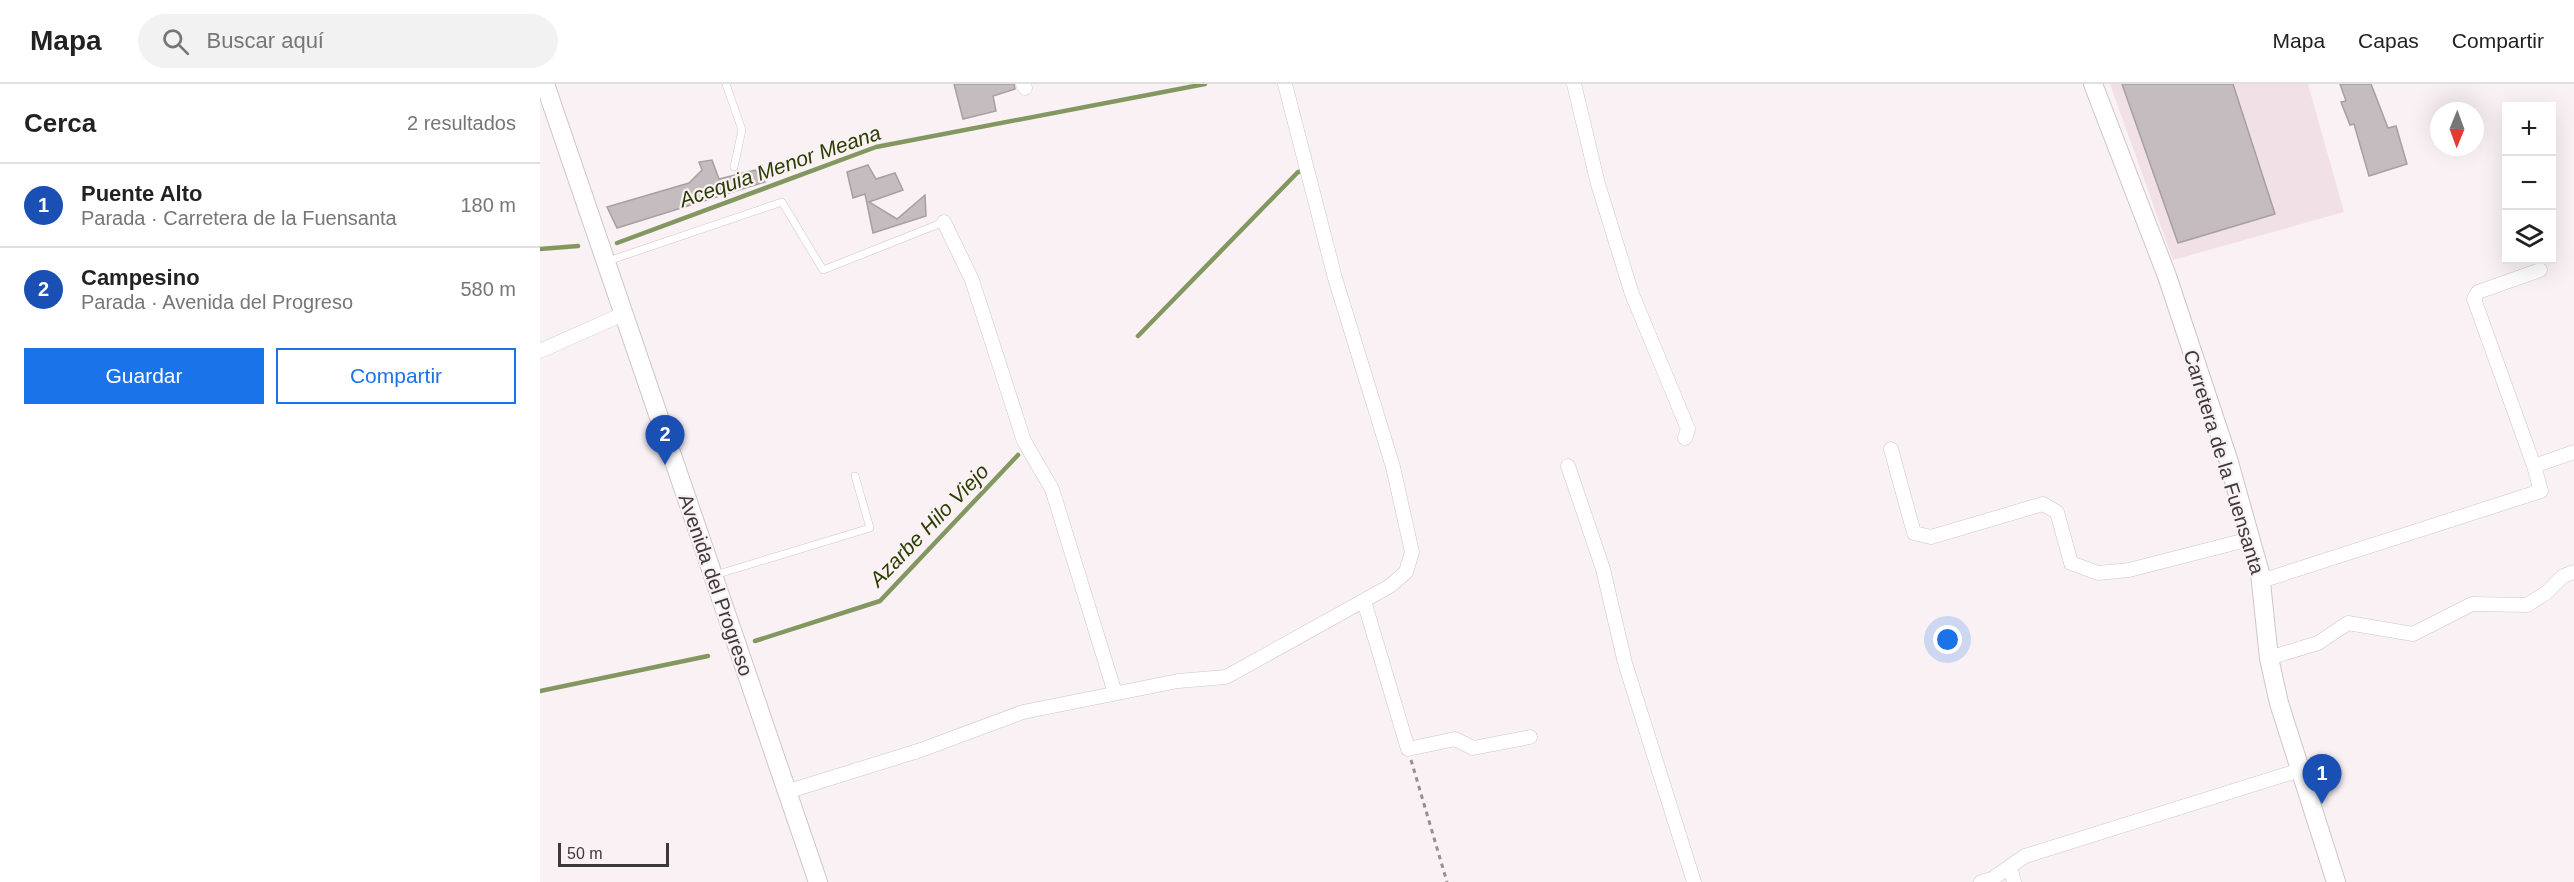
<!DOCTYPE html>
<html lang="es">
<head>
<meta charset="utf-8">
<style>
	:root { --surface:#fff; --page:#f2f2f2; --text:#222; --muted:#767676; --line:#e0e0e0; --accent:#1a73e8 }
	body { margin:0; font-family:Helvetica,sans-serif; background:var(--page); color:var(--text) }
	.controls { position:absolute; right:18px; top:18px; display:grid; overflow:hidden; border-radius:0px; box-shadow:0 6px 24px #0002 }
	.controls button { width:54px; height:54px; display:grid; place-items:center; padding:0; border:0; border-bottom:2px solid var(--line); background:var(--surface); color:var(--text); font:30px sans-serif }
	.compass { position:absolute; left:1890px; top:18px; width:54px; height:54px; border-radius:50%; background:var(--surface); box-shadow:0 6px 24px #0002; rotate:181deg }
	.scale { position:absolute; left:18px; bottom:15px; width:111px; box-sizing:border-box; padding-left:6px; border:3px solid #3c393a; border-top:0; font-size:16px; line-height:21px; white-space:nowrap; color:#3c393a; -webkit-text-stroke:4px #faf1f4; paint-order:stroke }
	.you { position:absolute; left:1408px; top:556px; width:21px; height:21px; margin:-15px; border:4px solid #fff; border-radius:50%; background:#1a73e8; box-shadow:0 0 0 9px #1a73e833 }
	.badge { display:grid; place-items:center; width:39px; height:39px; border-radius:50%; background:var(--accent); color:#fff; font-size:20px; font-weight:700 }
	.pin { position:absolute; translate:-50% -50px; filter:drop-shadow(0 2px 3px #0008) }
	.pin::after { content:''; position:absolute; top:32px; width:21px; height:18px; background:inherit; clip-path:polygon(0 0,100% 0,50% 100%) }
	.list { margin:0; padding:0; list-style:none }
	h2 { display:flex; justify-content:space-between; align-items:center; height:78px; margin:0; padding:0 24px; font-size:26px }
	h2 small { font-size:20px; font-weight:400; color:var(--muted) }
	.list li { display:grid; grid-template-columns:39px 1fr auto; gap:18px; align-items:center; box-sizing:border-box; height:84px; padding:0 24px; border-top:2px solid var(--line) }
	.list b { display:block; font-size:22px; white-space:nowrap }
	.list p { margin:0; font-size:20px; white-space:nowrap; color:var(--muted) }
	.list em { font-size:20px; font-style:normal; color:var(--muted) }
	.actions { display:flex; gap:12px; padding:18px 24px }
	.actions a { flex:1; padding:14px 0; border:2px solid var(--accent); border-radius:0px; text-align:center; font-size:21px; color:var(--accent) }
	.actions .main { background:var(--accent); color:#fff }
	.icon { flex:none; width:33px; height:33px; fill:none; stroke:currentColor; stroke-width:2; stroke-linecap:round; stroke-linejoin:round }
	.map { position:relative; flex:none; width:2034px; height:798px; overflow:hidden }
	header { display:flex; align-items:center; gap:36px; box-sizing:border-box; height:84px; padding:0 30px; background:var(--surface); border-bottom:2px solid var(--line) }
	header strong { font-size:28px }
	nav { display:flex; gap:33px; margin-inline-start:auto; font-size:21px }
	.search { width:420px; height:54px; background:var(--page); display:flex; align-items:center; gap:15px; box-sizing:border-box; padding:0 21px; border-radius:33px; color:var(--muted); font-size:22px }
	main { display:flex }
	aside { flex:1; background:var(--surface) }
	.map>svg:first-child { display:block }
	.built { fill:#f1e1e6 }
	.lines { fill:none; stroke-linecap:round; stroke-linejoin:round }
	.stream { stroke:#839760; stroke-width:4.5 }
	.building { fill:#c4bcbe; stroke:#a79fa1; stroke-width:1.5 }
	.service-casing { stroke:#cec5c8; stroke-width:8 }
	.minor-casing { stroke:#cec5c8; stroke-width:15 }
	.secondary-casing { stroke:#cec5c8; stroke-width:20 }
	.path { stroke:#969092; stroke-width:3; stroke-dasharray:4.5 4.5; stroke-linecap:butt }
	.service { stroke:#fff; stroke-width:7 }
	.minor { stroke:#fff; stroke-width:14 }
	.secondary { stroke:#fff; stroke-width:18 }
	.labels { text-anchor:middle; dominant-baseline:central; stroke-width:4.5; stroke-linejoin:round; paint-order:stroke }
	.street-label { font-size:20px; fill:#3c393a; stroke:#faf1f4 }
	.water-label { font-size:21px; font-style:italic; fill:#2b3d01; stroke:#faf1f4 }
</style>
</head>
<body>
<header>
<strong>Mapa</strong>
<div class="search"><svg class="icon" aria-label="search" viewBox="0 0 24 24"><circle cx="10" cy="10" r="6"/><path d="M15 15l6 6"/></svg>Buscar aquí</div>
<nav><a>Mapa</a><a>Capas</a><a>Compartir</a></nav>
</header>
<main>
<aside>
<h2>Cerca<small>2 resultados</small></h2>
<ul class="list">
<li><span class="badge" style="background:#1a4fb4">1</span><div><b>Puente Alto</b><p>Parada · Carretera de la Fuensanta</p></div><em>180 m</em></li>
<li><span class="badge" style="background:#1a4fb4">2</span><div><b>Campesino</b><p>Parada · Avenida del Progreso</p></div><em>580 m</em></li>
</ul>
<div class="actions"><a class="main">Guardar</a><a>Compartir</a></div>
</aside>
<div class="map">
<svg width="2034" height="798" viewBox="0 0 2034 798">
	<rect width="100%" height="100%" fill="#faf1f4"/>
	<path class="built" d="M1570 0H1768L1804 128 1633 176Z"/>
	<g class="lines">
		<path class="stream" d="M77 159 336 63 665 0
			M0 165 38 162
			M598 252 758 88 764 87
			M215 557 340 517 478 371
			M0 607 168 572"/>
	</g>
	<path class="building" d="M414 0H474L475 5 453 12 456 27 423 35Z
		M1582 0H1693L1735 130 1638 159Z
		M1800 0H1831L1848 44 1856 42 1867 80 1829 92 1814 40 1810 41 1801 18 1806 17Z
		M172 76 179 95 215 86 225 98 77 144 67 123 149 99 162 86 159 78Z
		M328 81 336 95 355 89 363 106 329 118 357 135 385 111 386 132 333 149 325 110 313 114 307 88Z"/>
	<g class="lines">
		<g class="service-casing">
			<path id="service" d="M186 0 202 46 194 83
				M68 177 242 118 283 186 404 138
				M175 491 330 444 315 392"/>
		</g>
		<g class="minor-casing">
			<path id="minor" d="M483 0 485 4
				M1034 0 1058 100 1092 210 1148 345 1145 354
				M404 138 432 196 484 357 512 405 575 609
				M0 267 83 230
				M1351 365 1374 449 1391 453 1503 420 1517 428 1531 479 1558 489 1589 486 1710 455
				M1028 382 1063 485 1085 579 1154 798
				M1994 382 1934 215 1938 208 2000 186
				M1721 497 2001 407 1994 382 2034 368
				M824 517 868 665 915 655 933 664 990 653
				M1729 574 1778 559 1808 539 1873 550 1932 520 1987 521 2006 509 2023 492 2034 488
				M246 708 381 666 483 628 638 597 686 593 850 502 866 488 872 468 853 383 795 194 745 0
				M1470 782 1474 798
				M1441 798 1452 795 1485 772 1760 686"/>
		</g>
		<g class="secondary-casing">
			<path id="secondary" d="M5 0 278 798
				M1553 0 1627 192 1688 375 1720 489 1729 574 1739 619 1796 798"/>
		</g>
		<path class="path" d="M871 676 907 798"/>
		<use href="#service" class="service"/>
		<use href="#minor" class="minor"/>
		<use href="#secondary" class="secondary"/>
	</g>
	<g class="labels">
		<g class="street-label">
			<text transform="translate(1684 378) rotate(73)">Carretera de la Fuensanta</text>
			<text transform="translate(176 501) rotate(71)">Avenida del Progreso</text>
		</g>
		<g class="water-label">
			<text transform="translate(240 82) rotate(-19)">Acequia Menor Meana</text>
			<text transform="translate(389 441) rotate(-46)">Azarbe Hilo Viejo</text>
		</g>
	</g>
</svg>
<div class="controls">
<button>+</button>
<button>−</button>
<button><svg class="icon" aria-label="layers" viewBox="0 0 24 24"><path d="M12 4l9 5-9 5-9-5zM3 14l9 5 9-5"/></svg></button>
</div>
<svg class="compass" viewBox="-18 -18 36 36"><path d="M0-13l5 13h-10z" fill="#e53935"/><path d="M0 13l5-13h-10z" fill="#767676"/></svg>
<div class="scale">50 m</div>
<div class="you"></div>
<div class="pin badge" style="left:1782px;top:720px;background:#1a4fb4">1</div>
<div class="pin badge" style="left:125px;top:381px;background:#1a4fb4">2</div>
</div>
</main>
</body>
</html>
